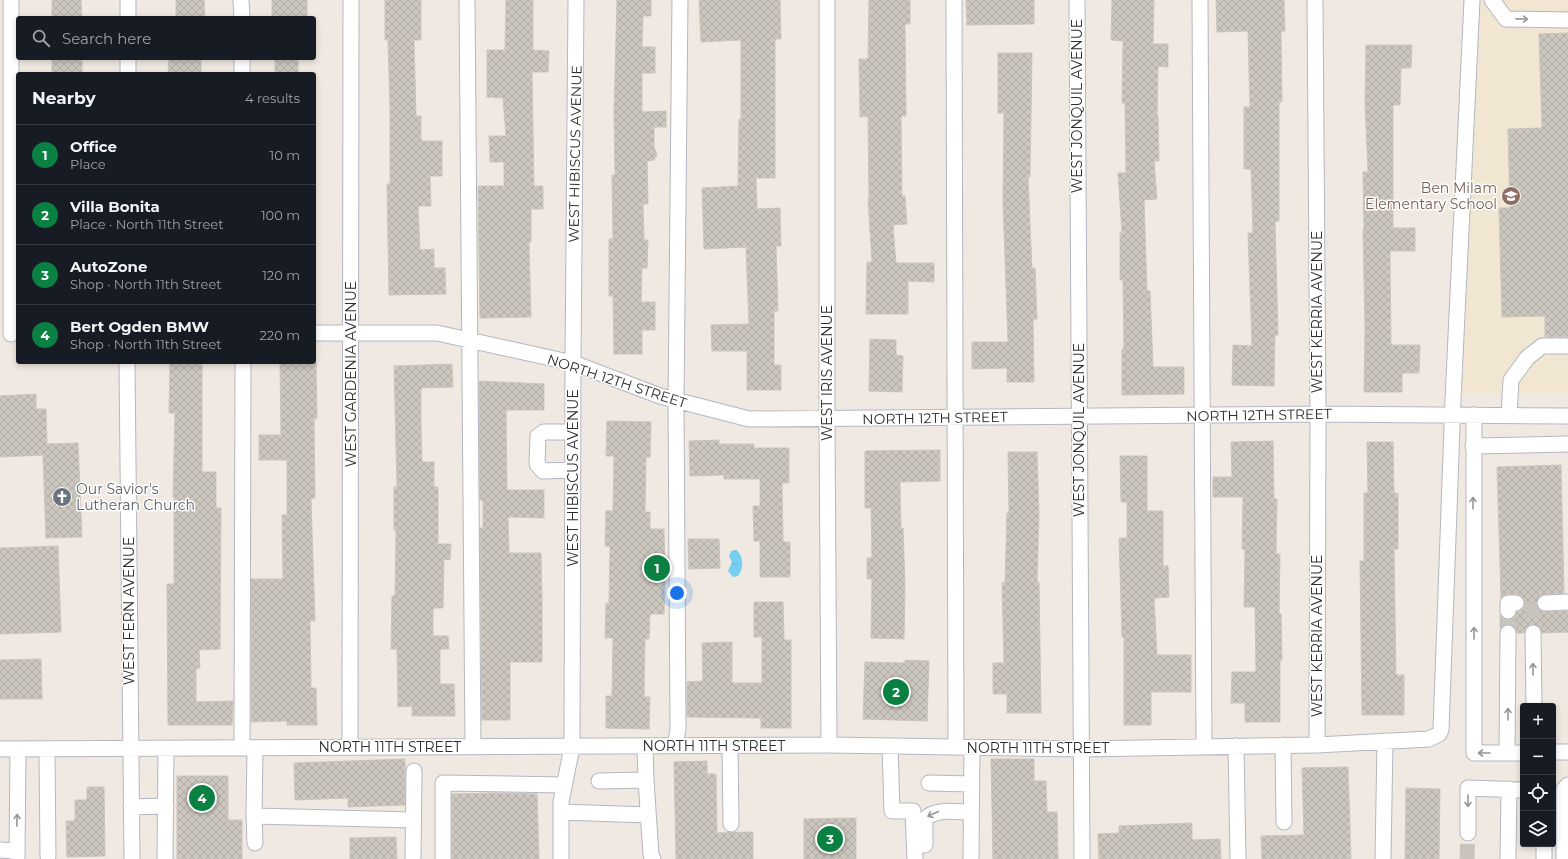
<!DOCTYPE html>
<html lang="en">
<head>
<meta charset="utf-8">
<style>
	:root { --surface:#171b24; --page:#242831; --text:#f1f3f6; --muted:#9ea1a6; --line:#363941; --accent:#0b8043 }
	body { margin:0; font-family:Montserrat,sans-serif; background:var(--page); color:var(--text) }
	.controls { position:absolute; right:12px; bottom:12px; display:grid; overflow:hidden; border-radius:4px; box-shadow:0 2px 6px #0003 }
	.controls button { width:36px; height:36px; display:grid; place-items:center; padding:0; border:0; border-bottom:1px solid var(--line); background:var(--surface); color:var(--text); font:20px sans-serif }
	.you { position:absolute; left:677px; top:593px; width:14px; height:14px; margin:-10px; border:3px solid #fff; border-radius:50%; background:#1a73e8; box-shadow:0 0 0 6px #1a73e833 }
	.badge { display:grid; place-items:center; width:26px; height:26px; border-radius:50%; background:var(--accent); color:#fff; font-size:13px; font-weight:700 }
	.pin { position:absolute; translate:-50% -50%; border:2px solid #fff; box-shadow:0 1px 4px #0006 }
	.list { margin:0; padding:0; list-style:none }
	h2 { display:flex; justify-content:space-between; align-items:center; height:52px; margin:0; padding:0 16px; font-size:17px }
	h2 small { font-size:13px; font-weight:400; color:var(--muted) }
	.list li { display:grid; grid-template-columns:26px 1fr auto; gap:12px; align-items:center; box-sizing:border-box; height:60px; padding:0 16px; border-top:1px solid var(--line) }
	.list b { display:block; font-size:15px; white-space:nowrap }
	.list p { margin:0; font-size:13px; white-space:nowrap; color:var(--muted) }
	.list em { font-size:13px; font-style:normal; color:var(--muted) }
	.icon { flex:none; width:22px; height:22px; fill:none; stroke:currentColor; stroke-width:2; stroke-linecap:round; stroke-linejoin:round }
	.map { position:relative; flex:none; width:1568px; height:859px; overflow:hidden }
	.search { position:absolute; background:var(--surface); box-shadow:0 2px 6px #0003; left:16px; top:16px; width:300px; height:44px; display:flex; align-items:center; gap:10px; box-sizing:border-box; padding:0 14px; border-radius:4px; color:var(--muted); font-size:15px }
	.panel { position:absolute; background:var(--surface); box-shadow:0 2px 6px #0003; left:16px; top:72px; width:300px; height:292px; border-radius:4px }
	.map>svg:first-child { display:block }
	.education { fill:#f0e6d1 }
	.water { fill:url(#water-ripples) }
	.building { fill:url(#building-cross-hatch); stroke:#cbc5ba }
	.lines { fill:none; stroke-linecap:round; stroke-linejoin:round }
	.minor-tunnel { stroke:#c8c4bd; stroke-width:15; stroke-dasharray:15 8; stroke-linecap:butt }
	.minor-casing { stroke:#b4b7c1; stroke-width:17 }
	.minor { stroke:#fff; stroke-width:15 }
	.oneway { stroke:#969696 }
	.labels { text-anchor:middle; dominant-baseline:central; stroke-width:3; stroke-linejoin:round; paint-order:stroke }
	.street-label { font-size:14px; fill:#2e2e2e; stroke:#fff }
	.education-label { font-size:14px; fill:#785e54; stroke:#fff; text-anchor:end }
	.worship-label { font-size:14px; fill:#5b616d; stroke:#fff; text-anchor:start }
</style>
</head>
<body>
<div class="map">
<svg width="1568" height="859" viewBox="0 0 1568 859">
	<defs>
		<pattern id="water-ripples" width="26" height="14" patternUnits="userSpaceOnUse"><rect width="26" height="14" fill="#75cff0"/><path d="M2 4q2-2 4 0t4 0M15 11q2-2 4 0t4 0" fill="none" stroke="#66b2ce"/></pattern>
		<pattern id="building-cross-hatch" width="8" height="8" patternUnits="userSpaceOnUse"><rect width="8" height="8" fill="#cbc7bf"/><path d="M0 0l8 8M0 8l8-8" fill="none" stroke="#afaba4"/></pattern>
	</defs>
	<rect width="100%" height="100%" fill="#efe9e1"/>
	<path class="education" d="M1463 0H1568V393H1445Z"/>
	<path class="water" d="M736 550C744 555 744 569 738 576L733 577 728 571 732 562 729 556 731 551Z"/>
	<path class="building" d="M52 0H81L82 18H52Z
		M176 0H204L205 18H176Z
		M272 0H307V18H272Z
		M385 0H421V40H414L416 116H421V141H442V176H430L431 206H418L420 250 434 249V268H445L446 294 389 295 387 184H390V109L388 40H385Z
		M506 0H533V50L549 51 548 72H532L534 186H543V209H531V242H529L531 317 480 318 478 186H504V162H490L489 136H506L503 98 487 97V50H505Z
		M617 0H651V16H643L642 47H655V73H642V112L666 111V127H654V147L657 155 654 160 647 161 648 204H643L644 240H648L647 268H642L641 302H655V330H642V354H614L613 296H609V239H613L612 175H615L614 112Z
		M699 0H780L781 39H775V178H756L757 209 780 208 781 246H776L778 311H774V365H781V390H747V351H712L711 325 749 324 746 247 704 249 702 188 738 186 739 119H741V40L701 42Z
		M869 0H910V24H905L906 116H901L902 196H905L907 224 893 225 896 263H934V282L908 281V314H866L867 262H872L868 199 869 198 868 116 860 117 859 59H868Z
		M966 0H1034V24L967 25Z
		M1112 0H1154L1153 44H1168V67L1158 66 1157 116H1158L1159 161H1154L1157 199 1144 200 1147 291H1150L1153 367H1184V394L1122 395V349H1124L1123 280H1120V233H1122L1118 173H1126L1125 103H1122L1123 41 1111 40Z
		M1216 0H1284L1285 31H1281L1282 102H1279V221H1275L1278 335H1275L1274 386 1232 385 1233 345 1252 346 1248 233H1253L1251 169H1244V107H1250L1248 31 1217 32Z
		M1568 33V337H1545V316L1502 317 1499 208H1510L1508 129 1542 128 1539 34Z
		M1366 45H1412L1411 68H1401L1400 105H1393V228H1415V251H1390L1391 345H1420L1419 373H1402V392H1364L1365 329 1363 229H1364L1363 172H1368L1365 104Z
		M998 53H1032L1030 177H1028L1032 269 1035 268 1037 319H1033L1034 382H1007V368L972 369V342H1008L1003 202 1004 113H998Z
		M52 58H82V74H52Z
		M169 58H201V74H168Z
		M275 58H298V74H275Z
		M870 339 896 340V355L903 356 902 392 869 391Z
		M170 362H202V472H216V508H221L220 649 199 650 200 668H196V702L233 701 232 725H168L167 584H174V497H173L175 413H169Z
		M280 362H316L317 418 314 419 315 498H311L315 621H310L311 688H316L317 725H287V721L251 722V579H283L282 515H287V460H259V435H281Z
		M452 364 453 387 421 388V424L422 462H434V487H438V544H451L450 560 444 559 443 608H433V636H448L449 649H440V684H454L455 716H412V706L398 707 397 649H391L392 596H395L396 530H394V487H397L394 366Z
		M479 381 544 384V410H506L507 490H544V518L508 517 509 553H541L542 599V662H510V720H482L480 528H483V500H480Z
		M36 394V409H46L47 444 78 443 82 537 46 538 43 455 0 457V396Z
		M607 421 651 422 650 457H646L645 512H650V529H664L665 582 664 614H650L649 639H645L644 697H650L649 729 606 728V696H612L613 638H605L606 603H609L610 546H605L606 511H613L614 456H606Z
		M719 440V444H754V448H789V483H782L783 542H790V577H760V541H754L753 506H760V479H724V475L690 476 689 441Z
		M1273 441 1274 499H1277L1276 554H1280L1279 614H1281L1282 660H1280V722H1245V703H1231L1232 672H1256L1255 607H1244L1245 549H1242L1243 497H1213V477H1232L1231 442Z
		M1367 442H1393L1394 493H1398V549H1394L1396 675H1404V715H1362L1360 561H1364V493H1368Z
		M940 450V481L900 482 901 528H903L905 586 904 639 871 638 872 579H867V558H872L871 508H865V451Z
		M1008 452H1037L1039 514 1037 583 1039 582 1041 713H1007V694H993V663H1004L1002 583H1005L1007 513H1009Z
		M1120 456H1147V511H1163V566H1168L1169 597 1154 598 1157 655H1191V692H1151V725H1124V637H1122L1119 538H1127V502H1121Z
		M1561 465 1564 593 1541 595 1536 603 1541 611H1568V632L1542 633 1540 628 1533 624 1528 626 1524 633H1517L1516 628 1508 624 1500 628V615L1504 619H1512L1517 612 1524 608 1525 603 1524 598 1516 594H1508L1501 598 1497 467Z
		M688 539H719L720 568 689 569Z
		M58 546 61 632 0 634V548Z
		M754 602H783L784 640H791V728H761V718L687 717V682L703 681 702 643 732 642V683H762V637H754Z
		M41 659 42 699H0V660Z
		M905 660 929 661 927 721 863 719 865 662 905 663Z
		M405 759V805L348 807V798L295 800 294 763Z
		M991 759H1034V781H1046L1047 812H1057L1058 859H993Z
		M707 761V774H716L717 833 753 832V859H676L674 762Z
		M1348 767 1351 859H1262L1261 836 1304 835 1302 768Z
		M177 776H228V820H242V859H177Z
		M87 787H104L105 856 67 857 66 821H75V800H87Z
		M1406 788 1440 789 1439 859H1405Z
		M495 793 537 794 539 859H452V794Z
		M856 818V859H804V819Z
		M1192 823V840L1220 839 1221 859H1099L1098 834 1119 833V826Z
		M396 837 397 859H350V838Z"/>
	<g class="lines">
		<path class="minor-tunnel" d="M1532 603 1533 633
			M1508 633V611
			M1467 859 1468 833"/>
		<g class="minor-casing">
			<path id="minor" d="M11 0V334
				M241 0 242 18
				M467 0 473 747
				M827 0V419L829 745
				M954 0 956 747
				M1077 0 1082 859
				M1200 0 1204 747
				M1315 0 1318 414 1317 745
				M1492 0 1506 19 1568 20
				M128 18V0
				M242 58V74
				M128 74V58
				M314 333H437L573 363 660 396 749 419 1318 414 1568 416
				M127 362 132 859
				M1474 415V753H1523
				M1509 415 1511 380 1527 358 1542 346H1568
				M572 432H544L538 436 537 464 543 471 573 470
				M1473 446 1568 444
				M1545 603 1568 602
				M1508 611V603H1516
				M1533 633 1534 706
				M1283 745 1284 822
				M675 746 678 729 676 401 680 0
				M730 746 731 824
				M890 746 892 811H913L915 859
				M1236 746 1238 859
				M350 747 351 0
				M645 747 646 780
				M242 748 243 362
				M255 748 254 816 413 820
				M0 749 829 745 1081 749 1317 745 1429 739 1439 734 1441 730 1453 399 1472 0
				M47 750 48 856
				M1553 752H1568
				M1507 753 1508 633
				M599 781 646 780 651 855 653 859
				M929 783 971 784
				M131 807 166 806
				M561 812 648 815
				M254 816 255 843
				M1468 833V788L1523 790
				M925 845V819C936 808 956 812 971 812
				M0 850 17 851
				M17 859 18 749
				M165 859 166 748
				M413 859 414 771
				M443 859V783L564 785
				M561 859V802L572 747 573 363 576 0
				M971 859 972 747
				M1383 859 1385 741
				M1508 859 1509 789
				M1544 859V844
				M1564 859V789L1568 785"/>
		</g>
		<use href="#minor" class="minor"/>
	</g>
	<defs><path id="oneway-shaft" d="M-6 0H5M1.5-3L5.5 0L1.5 3" fill="none" stroke-width="1.6" stroke-linecap="round" stroke-linejoin="round"/></defs>
	<g class="oneway">
		<use href="#oneway-shaft" transform="translate(1522 19) rotate(1)"/>
		<use href="#oneway-shaft" transform="translate(1473 503) rotate(-90)"/>
		<use href="#oneway-shaft" transform="translate(1474 633) rotate(-90)"/>
		<use href="#oneway-shaft" transform="translate(1533 669) rotate(-91)"/>
		<use href="#oneway-shaft" transform="translate(1508 714) rotate(-90)"/>
		<use href="#oneway-shaft" transform="translate(1484 753) rotate(180)"/>
		<use href="#oneway-shaft" transform="translate(1468 801) rotate(91)"/>
		<use href="#oneway-shaft" transform="translate(933 814) rotate(156)"/>
		<use href="#oneway-shaft" transform="translate(17 820) rotate(-89)"/>
	</g>
	<defs>
		<g id="school-disc" transform="scale(1)"><circle r="9.5" fill="#8d6e63" stroke="#fff"/><path d="M0-5L7-2L0 1L-7-2ZM-4 1L0 2.5L4 1V4Q0 6-4 4Z" fill="#fff"/></g>
		<g id="church-disc" transform="scale(1)"><circle r="9.5" fill="#6b7280" stroke="#fff"/><path d="M-1.2-6h2.4v3.5h3.3v2.4h-3.3V6h-2.4V-.1h-3.3v-2.4h3.3Z" fill="#fff"/></g>
	</defs>
	<g fill-rule="evenodd">
		<use href="#school-disc" x="1511" y="196"/>
		<use href="#church-disc" x="62" y="497"/>
	</g>
	<g class="labels">
		<g class="street-label">
			<text transform="translate(1077 106) rotate(-90)">WEST JONQUIL AVENUE</text>
			<text transform="translate(575 154) rotate(-89)">WEST HIBISCUS AVENUE</text>
			<text transform="translate(1317 312) rotate(-90)">WEST KERRIA AVENUE</text>
			<text transform="translate(827 373) rotate(-90)">WEST IRIS AVENUE</text>
			<text transform="translate(351 374) rotate(-90)">WEST GARDENIA AVENUE</text>
			<text transform="translate(617 381) rotate(18)">NORTH 12TH STREET</text>
			<text transform="translate(1259 415) rotate(-1)">NORTH 12TH STREET</text>
			<text transform="translate(935 418) rotate(-1)">NORTH 12TH STREET</text>
			<text transform="translate(1079 430) rotate(-90)">WEST JONQUIL AVENUE</text>
			<text transform="translate(573 478) rotate(-90)">WEST HIBISCUS AVENUE</text>
			<text transform="translate(129 611) rotate(-90)">WEST FERN AVENUE</text>
			<text transform="translate(1317 636) rotate(-90)">WEST KERRIA AVENUE</text>
			<text x="714" y="746">NORTH 11TH STREET</text>
			<text x="390" y="747">NORTH 11TH STREET</text>
			<text x="1038" y="748">NORTH 11TH STREET</text>
		</g>
		<g class="education-label">
			<text x="1497" y="188">Ben Milam<tspan x="1497" dy="16">Elementary School</tspan></text>
		</g>
		<g class="worship-label">
			<text x="76" y="489">Our Savior's<tspan x="76" dy="16">Lutheran Church</tspan></text>
		</g>
	</g>
</svg>
<div class="controls">
<button>+</button>
<button>−</button>
<button><svg class="icon" aria-label="locate" viewBox="0 0 24 24"><circle cx="12" cy="12" r="6"/><path d="M12 2v4M12 18v4M2 12h4M18 12h4"/></svg></button>
<button><svg class="icon" aria-label="layers" viewBox="0 0 24 24"><path d="M12 4l9 5-9 5-9-5zM3 14l9 5 9-5"/></svg></button>
</div>
<div class="you"></div>
<div class="pin badge" style="left:657px;top:568px">1</div>
<div class="pin badge" style="left:896px;top:692px">2</div>
<div class="pin badge" style="left:830px;top:839px">3</div>
<div class="pin badge" style="left:202px;top:798px">4</div>
<div class="search"><svg class="icon" aria-label="search" viewBox="0 0 24 24"><circle cx="10" cy="10" r="6"/><path d="M15 15l6 6"/></svg>Search here</div>
<section class="panel">
<h2>Nearby<small>4 results</small></h2>
<ul class="list">
<li><span class="badge">1</span><div><b>Office</b><p>Place</p></div><em>10 m</em></li>
<li><span class="badge">2</span><div><b>Villa Bonita</b><p>Place · North 11th Street</p></div><em>100 m</em></li>
<li><span class="badge">3</span><div><b>AutoZone</b><p>Shop · North 11th Street</p></div><em>120 m</em></li>
<li><span class="badge">4</span><div><b>Bert Ogden BMW</b><p>Shop · North 11th Street</p></div><em>220 m</em></li>
</ul>
</section>
</div>
</body>
</html>
